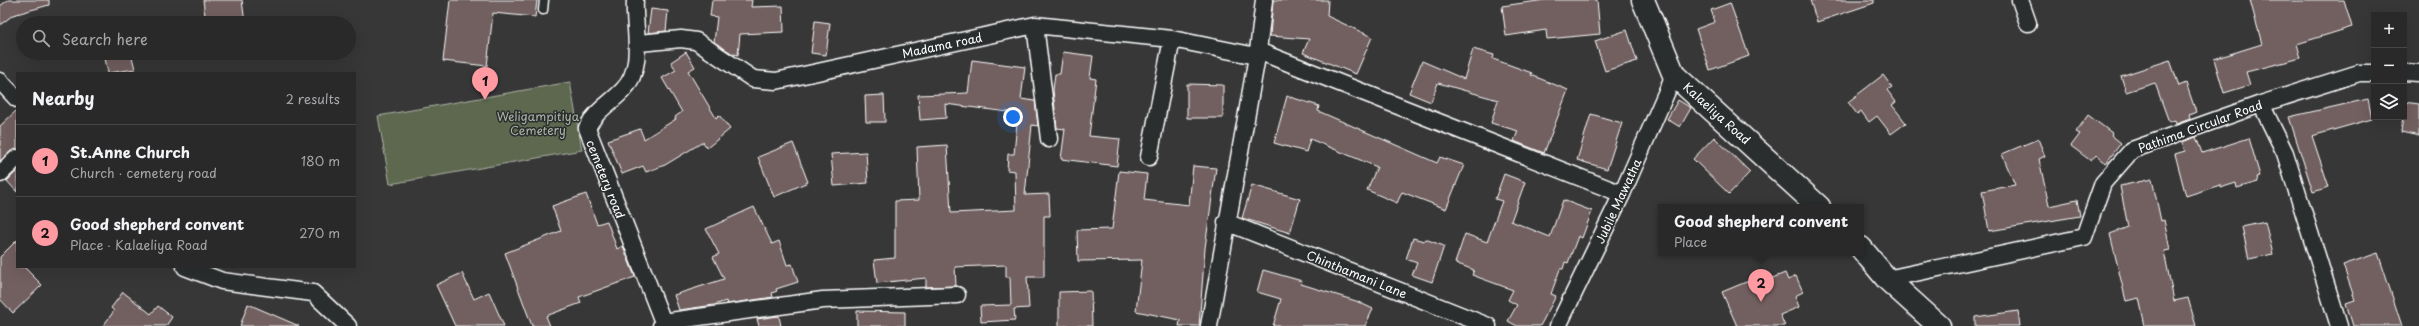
<!DOCTYPE html>
<html lang="en">
<head>
<meta charset="utf-8">
<style>
	:root { --surface:#2a292a; --page:#323132; --text:#f1f3f6; --muted:#a5a6a8; --line:#464547; --accent:#ff9aa2 }
	body { margin:0; font-family:"Playpen Sans",sans-serif; background:var(--page); color:var(--text) }
	.controls { position:absolute; right:12px; top:12px; display:grid; overflow:hidden; border-radius:0px; box-shadow:0 4px 16px #0002 }
	.controls button { width:36px; height:36px; display:grid; place-items:center; padding:0; border:0; border-bottom:1px solid var(--line); background:var(--surface); color:var(--text); font:20px sans-serif }
	.you { position:absolute; left:1013px; top:117px; width:14px; height:14px; margin:-10px; border:3px solid #fff; border-radius:50%; background:#1a73e8; box-shadow:0 0 0 6px #1a73e833 }
	.badge { display:grid; place-items:center; width:26px; height:26px; border-radius:50%; background:var(--accent); color:#111; font-size:13px; font-weight:700 }
	.pin { position:absolute; translate:-50% -33px; filter:drop-shadow(0 1px 2px #0008) }
	.pin::after { content:''; position:absolute; top:21px; width:14px; height:12px; background:inherit; clip-path:polygon(0 0,100% 0,50% 100%) }
	.popup { position:absolute; left:1658px; top:204px; width:206px; height:52px; box-sizing:border-box; display:grid; place-content:center; border-radius:0px; background:var(--surface); filter:drop-shadow(0 1px 3px #0005); font-size:13px; white-space:nowrap; color:var(--muted) }
	.popup b { font-size:15px; color:var(--text) }
	.popup::after { content:''; position:absolute; left:50%; top:100%; margin-left:-8px; border:8px solid transparent; border-top-color:var(--surface) }
	.list { margin:0; padding:0; list-style:none }
	h2 { display:flex; justify-content:space-between; align-items:center; height:52px; margin:0; padding:0 16px; font-size:17px }
	h2 small { font-size:13px; font-weight:400; color:var(--muted) }
	.list li { display:grid; grid-template-columns:26px 1fr auto; gap:12px; align-items:center; box-sizing:border-box; height:72px; padding:0 16px; border-top:1px solid var(--line) }
	.list b { display:block; font-size:15px; white-space:nowrap }
	.list p { margin:0; font-size:13px; white-space:nowrap; color:var(--muted) }
	.list em { font-size:13px; font-style:normal; color:var(--muted) }
	.icon { flex:none; width:22px; height:22px; fill:none; stroke:currentColor; stroke-width:2; stroke-linecap:round; stroke-linejoin:round }
	.map { position:relative; flex:none; width:2419px; height:326px; overflow:hidden }
	.search { position:absolute; background:var(--surface); box-shadow:0 4px 16px #0002; left:16px; top:16px; width:340px; height:44px; display:flex; align-items:center; gap:10px; box-sizing:border-box; padding:0 14px; border-radius:22px; color:var(--muted); font-size:15px }
	.panel { position:absolute; background:var(--surface); box-shadow:0 4px 16px #0002; left:16px; top:72px; width:340px; height:196px; border-radius:0px }
	.map>svg:first-child { display:block }
	.green { fill:#5d684f; stroke:#aeb4a7 }
	.building { fill:#725f5f; stroke:#fff }
	.lines { fill:none; stroke-linecap:round; stroke-linejoin:round }
	.lane-casing { stroke:#fff; stroke-width:11 }
	.street-casing { stroke:#fff; stroke-width:19 }
	.secondary-casing { stroke:#fff; stroke-width:25 }
	.lane { stroke:#2a2d2e; stroke-width:8 }
	.street { stroke:#2a2d2e; stroke-width:16 }
	.secondary { stroke:#2a2d2e; stroke-width:22 }
	.labels { text-anchor:middle; dominant-baseline:central; stroke-width:3; stroke-linejoin:round; paint-order:stroke }
	.street-label { font-size:12px; fill:#fff; stroke:#2a2d2e }
	.park-label { font-size:12px; fill:#aeb4a7; stroke:#2a2d2e }
</style>
</head>
<body>
<div class="map">
<svg width="2419" height="326" viewBox="0 0 2419 326">
	<rect width="100%" height="100%" fill="#383738"/>
	<filter id="ink" filterUnits="userSpaceOnUse"><feTurbulence type="fractalNoise" baseFrequency=".025" numOctaves="2"/><feDisplacementMap in="SourceGraphic" scale="8" xChannelSelector="R" yChannelSelector="G"/><feConvolveMatrix kernelMatrix="1 2 1 2 8 2 1 2 1" color-interpolation-filters="sRGB"/></filter>
	<g filter="url(#ink)">
		<path class="green" d="M570 82 582 150 390 184 378 116Z"/>
		<path class="building" d="M8 0H49V5L13 15 0 25V6Z
			M203 0H242L245 23H206Z
			M450 0H537L535 17 493 13 487 66 443 61Z
			M712 0H752L751 7 783 6 784 32 740 34 738 55 733 54 714 42 717 17 710 16Z
			M1273 0H1328L1327 16 1372 37 1356 74 1303 53 1309 39 1270 36Z
			M1545 0H1597L1600 34 1547 39 1546 30 1506 36 1502 6Z
			M1810 0H1874V3L1817 22Z
			M2250 0H2344L2352 27 2297 44 2301 58 2246 72 2250 85 2224 93 2214 59 2262 44Z
			M1730 3 1749 56 1710 70 1696 29 1715 22 1711 10Z
			M651 9 668 11 666 31 648 33Z
			M815 21 830 23 826 55 811 53Z
			M1627 30 1637 61 1605 71 1595 41Z
			M1473 49 1494 55 1493 59 1532 73 1531 75 1568 90 1544 153 1514 141 1518 131 1491 123 1498 100 1438 83 1431 102 1409 93 1422 61 1464 79Z
			M686 52 695 67 688 71 716 118 719 115 730 129 707 148 703 142 665 165 646 172 643 166 622 174 608 140 640 129 644 139 676 119 675 117 682 112 662 78 676 70 671 62Z
			M1063 52 1093 56 1090 78 1096 79 1089 136 1120 139 1117 166 1061 159 1065 129 1057 128 1053 90 1055 74H1060Z
			M104 53H131L135 69 108 73Z
			M972 60 1025 67 1021 99 1035 101 1038 126 1032 125 1025 195 1049 194 1050 216H1044V277H1027L1029 308 1014 309 1015 320 981 322 980 306 1011 305 1010 277H1006V265L955 267 956 286 926 287V278L877 283 874 260 895 258V201L919 200 917 147 947 145 951 213 1016 210 1015 171 1007 170 1008 154H1014L1017 123H1015L1016 113 945 104 946 118 920 120 918 95 968 93Z
			M2170 60 2179 86 2186 83 2196 112 2189 115 2190 119 2176 124 2175 120 2169 122 2155 83 2126 92 2121 76Z
			M1883 75 1892 87 1887 90 1896 102 1892 105 1906 123 1891 134 1877 116 1869 122 1861 111 1857 114 1848 102Z
			M1187 84 1223 85V118H1187Z
			M884 95 885 122H866L865 96Z
			M1287 96 1319 106 1318 111 1437 163 1440 157 1464 165 1446 209 1402 192 1397 203 1367 190 1377 167 1310 139 1306 152 1274 143Z
			M2368 99 2372 119 2312 136 2329 187 2313 192 2289 117Z
			M1678 100 1691 108 1680 127 1667 119Z
			M2405 102 2419 104V136L2401 132Z
			M17 110V149L11 151 0 161V126Z
			M1591 114 1622 123 1607 169 1577 160Z
			M2088 115 2112 133 2111 135 2121 143 2106 163 2096 155 2091 161 2071 146 2080 134 2076 132Z
			M1714 137 1750 172 1729 194 1693 159Z
			M2196 137 2202 153 2249 138 2260 176 2257 177 2258 182 2237 188 2236 183 2220 188V185L2186 196 2175 154 2185 151 2182 142Z
			M2038 139 2045 156 2039 159 2049 206 2077 200 2080 216 1989 231 1982 191 2015 185 2002 154Z
			M793 143 808 182 774 197 758 157Z
			M866 152 868 183 834 186 831 154Z
			M1193 166 1216 168 1205 248 1199 326H1179L1180 320 1136 311 1142 260 1078 261 1077 230 1112 229 1119 171 1147 174 1144 200 1189 205Z
			M17 171V192L7 181Z
			M1504 174 1525 182 1511 221 1550 237 1563 200 1592 211 1582 238 1578 236 1568 263 1565 262 1563 269H1560L1551 294 1556 296 1540 326H1517L1508 321 1517 305 1508 300 1513 290 1472 275 1474 270 1455 263 1465 234 1487 242 1502 201 1495 199Z
			M2152 179 2161 221 2164 220 2170 250 2164 251 2174 301 2188 298 2196 326H2145L2139 298 2126 301 2110 234 2128 227 2120 186Z
			M1252 185 1300 199 1290 233 1242 218Z
			M586 194 597 224 607 221 617 249 623 246 635 277 579 297 581 303 546 316 550 326H532L505 253 561 231 552 206Z
			M754 207 772 244 779 241 787 265 792 264 798 282 776 289 777 291 772 293 773 297 727 304 726 301 714 305 679 310 674 295 724 279 713 257 719 254 706 229Z
			M2265 222 2273 254 2249 259 2242 227Z
			M1413 238 1424 241 1425 239 1444 246 1432 282 1412 275 1417 263 1406 259Z
			M17 240V267H24L42 285 13 313 0 299V257Z
			M2378 253 2402 326H2353L2346 303 2355 300 2343 265Z
			M1263 270 1302 281 1301 284 1356 301 1373 309 1365 326H1273L1281 299 1257 292Z
			M462 273 474 299 489 292 504 326H455L436 285Z
			M1785 273 1788 280 1796 276 1803 292 1795 296 1799 307 1780 315 1785 326H1737L1722 292 1763 275 1765 281Z
			M1091 291 1092 326H1059V292Z
			M123 292 151 314 158 306 172 317 166 326H103L114 311 111 308Z
			M248 304 299 326H240Z
			M857 311 905 312V326H857Z
			M2018 311 2020 326H1975V317Z
			M779 316 781 326H759L757 319Z"/>
		<g class="lines">
			<g class="lane-casing">
				<path id="lane" d="M543 10 544 0"/>
			</g>
			<g class="street-casing">
				<path id="street" d="M635 0C633 27 646 67 623 90 611 103 595 111 587 128L663 322 661 326
					M2020 0 2028 23
					M1035 25 1049 139
					M639 43 681 39 696 41 753 79 776 81 1035 25 1172 39 1256 56
					M1258 51 1622 194
					M2404 72 2419 73
					M0 81 17 99
					M2261 104 2285 153 2339 326
					M1149 157 1172 39
					M0 174 17 158
					M1226 222 1488 326
					M185 267 222 281 313 293 348 326
					M1887 279 2084 237 2103 183 2132 150 2261 104 2359 73H2374
					M666 326 663 322 823 300 957 295
					M1209 326 1258 51 1264 0
					M1558 326 1622 194 1674 75"/>
			</g>
			<g class="secondary-casing">
				<path id="secondary" d="M1643 0 1674 75 1819 207
					M1861 248 1887 279 1939 326"/>
			</g>
			<use href="#lane" class="lane"/>
			<use href="#street" class="street"/>
			<use href="#secondary" class="secondary"/>
		</g>
	</g>
	<g class="labels">
		<g class="street-label">
			<text transform="translate(942 45) rotate(-12)">Madama road</text>
			<text transform="translate(1717 113) rotate(42)">Kalaeliya Road</text>
			<text transform="translate(2200 126) rotate(-20)">Pathima Circular Road</text>
			<text transform="translate(606 179) rotate(68)">cemetery road</text>
			<text transform="translate(1618 201) rotate(-65)">Jubile Mawatha</text>
			<text transform="translate(1357 274) rotate(22)">Chinthamani Lane</text>
		</g>
		<g class="park-label">
			<text x="538" y="116">Weligampitiya<tspan x="538" dy="14">Cemetery</tspan></text>
		</g>
	</g>
</svg>
<div class="controls">
<button>+</button>
<button>−</button>
<button><svg class="icon" aria-label="layers" viewBox="0 0 24 24"><path d="M12 4l9 5-9 5-9-5zM3 14l9 5 9-5"/></svg></button>
</div>
<div class="you"></div>
<div class="pin badge" style="left:485px;top:100px">1</div>
<div class="pin badge" style="left:1761px;top:302px">2</div>
<div class="popup"><b>Good shepherd convent</b>Place</div>
<div class="search"><svg class="icon" aria-label="search" viewBox="0 0 24 24"><circle cx="10" cy="10" r="6"/><path d="M15 15l6 6"/></svg>Search here</div>
<section class="panel">
<h2>Nearby<small>2 results</small></h2>
<ul class="list">
<li><span class="badge">1</span><div><b>St.Anne Church</b><p>Church · cemetery road</p></div><em>180 m</em></li>
<li><span class="badge">2</span><div><b>Good shepherd convent</b><p>Place · Kalaeliya Road</p></div><em>270 m</em></li>
</ul>
</section>
</div>
</body>
</html>
